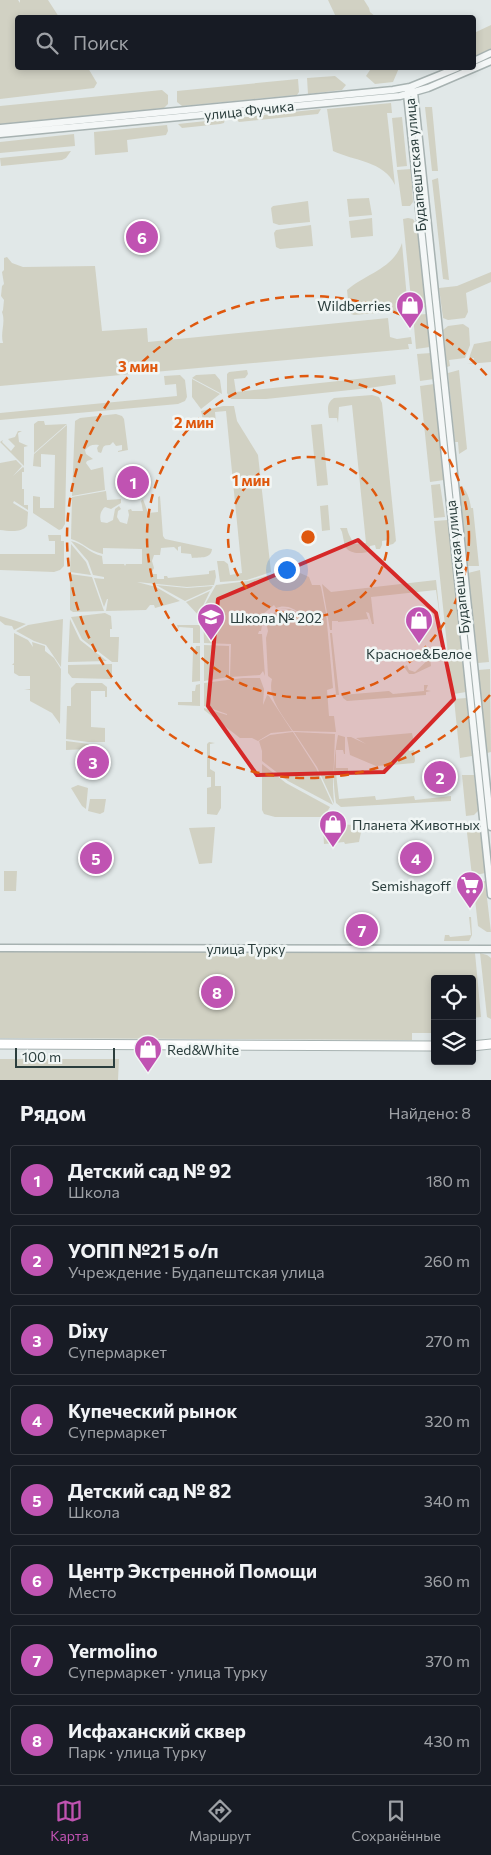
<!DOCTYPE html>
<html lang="ru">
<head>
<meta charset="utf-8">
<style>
	:root { --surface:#171b24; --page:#242831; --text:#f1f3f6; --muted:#9ea1a6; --line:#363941; --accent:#c053b2 }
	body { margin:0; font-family:Commissioner,sans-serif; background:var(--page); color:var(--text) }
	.controls { position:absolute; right:15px; bottom:15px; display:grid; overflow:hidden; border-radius:5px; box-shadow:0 2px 8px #0003 }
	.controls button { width:45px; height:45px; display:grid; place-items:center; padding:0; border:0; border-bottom:1px solid var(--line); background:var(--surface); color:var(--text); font:25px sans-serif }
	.scale { position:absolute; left:15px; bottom:12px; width:100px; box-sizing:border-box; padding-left:5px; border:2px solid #2b3e3d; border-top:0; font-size:14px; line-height:18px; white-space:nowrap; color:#2b3e3d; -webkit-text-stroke:4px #f1f6f5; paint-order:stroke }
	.you { position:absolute; left:286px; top:569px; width:18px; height:18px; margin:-12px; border:4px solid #fff; border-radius:50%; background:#1a73e8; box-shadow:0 0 0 8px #1a73e833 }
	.badge { display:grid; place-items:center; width:32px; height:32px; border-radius:50%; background:var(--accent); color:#fff; font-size:16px; font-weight:700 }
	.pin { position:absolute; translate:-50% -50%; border:2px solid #fff; box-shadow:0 1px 5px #0006 }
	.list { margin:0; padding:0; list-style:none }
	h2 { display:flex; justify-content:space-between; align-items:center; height:65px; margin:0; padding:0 20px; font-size:21px }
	h2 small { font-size:16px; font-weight:400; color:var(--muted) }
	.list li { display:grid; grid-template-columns:32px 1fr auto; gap:15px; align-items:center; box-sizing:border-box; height:70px; margin:0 10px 10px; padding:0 10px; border:1px solid var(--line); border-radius:5px }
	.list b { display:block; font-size:19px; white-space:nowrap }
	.list p { margin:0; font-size:16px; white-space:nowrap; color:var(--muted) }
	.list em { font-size:16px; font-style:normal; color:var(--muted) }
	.icon { flex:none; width:28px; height:28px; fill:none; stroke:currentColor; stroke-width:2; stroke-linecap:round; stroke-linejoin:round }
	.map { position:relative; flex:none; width:491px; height:1080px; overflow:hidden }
	.search { position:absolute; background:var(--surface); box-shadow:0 2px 8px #0003; left:15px; right:15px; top:15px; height:55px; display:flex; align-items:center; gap:12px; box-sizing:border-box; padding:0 18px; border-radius:5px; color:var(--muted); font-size:19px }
	.sheet { height:705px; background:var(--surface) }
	nav { display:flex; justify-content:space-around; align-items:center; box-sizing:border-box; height:70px; border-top:1px solid var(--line); background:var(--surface); font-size:14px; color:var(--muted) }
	nav a { display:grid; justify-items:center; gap:2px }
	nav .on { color:var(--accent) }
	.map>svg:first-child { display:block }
	.green { fill:#d1d1c3 }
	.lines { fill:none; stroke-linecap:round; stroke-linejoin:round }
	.street-casing { stroke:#a7b2b1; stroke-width:9 }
	.secondary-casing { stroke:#a7b2b1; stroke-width:11 }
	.street { stroke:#f4f7f7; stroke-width:6 }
	.secondary { stroke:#fff; stroke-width:9 }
	.marked { fill:#d62828; fill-opacity:0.2; stroke:#d62828; stroke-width:4; stroke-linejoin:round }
	.ring { fill:none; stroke:#df580e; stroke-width:2.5; stroke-dasharray:9 6 }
	.labels { text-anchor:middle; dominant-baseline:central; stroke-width:5; stroke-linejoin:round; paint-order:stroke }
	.street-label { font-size:14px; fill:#2b3e3d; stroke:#f1f6f5 }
	.poi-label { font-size:14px; fill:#2b3e3d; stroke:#f1f6f5; text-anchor:start }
	.centre { fill:#df580e; stroke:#f1f6f5; stroke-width:2.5 }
	.ring-label { font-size:15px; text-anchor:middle; font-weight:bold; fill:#df580e; stroke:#f1f6f5; stroke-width:5; stroke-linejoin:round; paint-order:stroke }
</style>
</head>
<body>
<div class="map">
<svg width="491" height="1080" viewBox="0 0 491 1080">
	<rect width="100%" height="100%" fill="#e1e8e8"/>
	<path class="green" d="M0 0H18L20 3V0H48L59 17 18 18V68H88L97 83 94 88 0 99Z
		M328 0H364L369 8 370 12 376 17H336Z
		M491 25V49L474 57V33Z
		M375 68H399L393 82 375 84 366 76 370 70Z
		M335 76 346 85 342 90 308 94 307 78Z
		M298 79 299 92 297 95 182 106 177 102V91Z
		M162 90 168 95V104L164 108 0 124V106Z
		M391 103 392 113H387L395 185C384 161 354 161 333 151L327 109Z
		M425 107H432L438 171H432Z
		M321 109 318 114 239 122 236 119V118Z
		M402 117 407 166 397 167 392 118Z
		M225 119 224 123 220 124 182 128 178 124Z
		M167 125 168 131 166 135 127 140 128 152 95 155 94 132Z
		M74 134 75 146 0 153V142Z
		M71 151 66 158 62 160 1 166 0 158Z
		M411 169 413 202 410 206H402L397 170Z
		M438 178 449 280 443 279 432 180Z
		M369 198 372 215 349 217 347 199Z
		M308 201 310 222 279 225 273 223 271 208 273 206Z
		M372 218 373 236 351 238 349 221Z
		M408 218 413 219 417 226 426 307 412 309 403 219Z
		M311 225 313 246 280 249 276 247 274 233 276 230Z
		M402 243 408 310 354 315 351 314 349 310 347 290C367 273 393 269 402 243Z
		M7 257 12 263 23 267 95 266 102 331 147 328 148 342 388 318 390 337 397 339 411 337 412 344H408L409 349 0 386V343H3C0 332 6 323 2 312L3 310 4 300 1 296 2 286 4 284 2 272 4 270V258Z
		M491 272V282L466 293 468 312 465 318 448 320 443 318 439 288 457 286Z
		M427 314 430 347 416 349 413 315Z
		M463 324 469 328 470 345 465 358 449 360 450 366 447 367 443 330 448 326Z
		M491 341V362L467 364 473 363 474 358H469L474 344Z
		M431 353 434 379 420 381 417 354Z
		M247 370 248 374 245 378 234 379 236 392 395 375 396 384 369 388 266 399H231L227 393V374L229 372Z
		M459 370 467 449 459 454 458 442H455L448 373Z
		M215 374 220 380 222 394 192 378 196 375Z
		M180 375 185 380 187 397 185 401 178 404 0 420V413L177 396 176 384 165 385 164 376Z
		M192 379 220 394 201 409 192 397Z
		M434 384 444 480 430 482 420 386Z
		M372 395 379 397 382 403 396 541 393 544 389 545 388 540 382 541V545L380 549H376L375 545 370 546 369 552C360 553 352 555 345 547L342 532 340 528H347C348 535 351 536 353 544L366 543 352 405 339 407 338 423 337 418H329C328 410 326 403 334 398Z
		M223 406H234L237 421 258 455 271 572 247 580 220 582 217 561H224L228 564 230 575 242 573 226 411 215 412 216 423 204 425 201 411Z
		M116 414 122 416 124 419 128 450 118 452V451L122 450V445L116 446 113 442 110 445C101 445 104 448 101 453L98 452 97 448 99 445C93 444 89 445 85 450L86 454 93 459 87 461 86 463 91 470 103 467 105 490 72 496 75 421 80 418Z
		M38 421H44L45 425 67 424 34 453V424Z
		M322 424 328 485 317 486 311 425Z
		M67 425 65 524 62 529 59 530 33 513V496L40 497V508H54L55 455 41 454V467L33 466 34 454Z
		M18 431H22L18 433 19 442 28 446 24 447V466L0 442 3 440 2 442 11 451 15 446 8 439 15 437Z
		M16 460 22 466 13 476 23 467 24 468V472H22V489H24V505H28V510L14 501 13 503 28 512 27 526C21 533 9 531 0 530V463Z
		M440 484 445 517 434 518 431 485Z
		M459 485C467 488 470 500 471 508H473L479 566H468Z
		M106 491 107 500 121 499V503L111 509 105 507C101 510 99 516 101 522L107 523 113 520 115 509 119 506 121 509 118 511 117 517 120 522 127 524 129 515 128 510 131 509 132 511H143L141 501 143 499 148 513 158 512V497L160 496 163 536 165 539 212 549C211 559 201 557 192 558L191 554 181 553V546L178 547V551L174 547 161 548 160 555H154L152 561 154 568 151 574H157V579H164V576H167L168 578 209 574V571L215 570 216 577 214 585 187 587 137 582 156 587 180 601 155 608 154 605H150L146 610 106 611 108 599H107L104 607 94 578 104 579V577L93 575 88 561 71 541C83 543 90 554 102 556L103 564H124L125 566 126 564H142V549L103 548V554C88 551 83 542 71 539L72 497Z
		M328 505 330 530 322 531 320 506Z
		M448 520 466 692 454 694 452 693 434 521Z
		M48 535H61V541H64V566L60 570 54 572 0 570V554H55V541H49Z
		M71 544 86 562 91 575 70 572Z
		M291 569 309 577 312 585H320L321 587 326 613 333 688 327 690 329 716H334L336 732 293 731C283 716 267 698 272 679L268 676 266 638 268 631 266 622 268 619 277 610 294 612 286 609 278 608 290 609 301 614C294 608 285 604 276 608L274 605 257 619 259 623 261 619 263 620 261 631H259L258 634H262L265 676 263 671 260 675 230 677 231 644 204 643 203 608 216 585 248 581Z
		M480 570 489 662 478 663 468 573Z
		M70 574 92 577 104 611 73 612 70 610Z
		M436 580 441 625 436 590 371 597 374 624H372L369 613 366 612 370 624 368 619 338 622V621H332V630H330L322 584 331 592Z
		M156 585 187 588 213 586 211 589 185 601Z
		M210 591 202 608 201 618 186 602Z
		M105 613 111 616 112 629H110V637H119L118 662H112L82 639 71 617Z
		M0 616 26 624 14 630 12 626 5 625 0 621Z
		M63 619 61 667 46 645 34 641 16 631 28 625Z
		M70 619 80 640 107 661 68 662Z
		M177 625H200V643H193V628L179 627 177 630 176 629 178 628Z
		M14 633 28 640 33 647 32 642 45 646V651L54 658 61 669 60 724 52 713 30 701V690H24L30 689V676H19L14 673V665H12L14 663Z
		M330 633H332L339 695H336Z
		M204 645 229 646V677L204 681Z
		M196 646H200V681L192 682 193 651H195Z
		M429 647 433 654 430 657 431 666 414 674H409L404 667 407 665 409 670 415 672 430 658 423 648Z
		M112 664V679L72 678 68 673V665Z
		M490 669 491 752 487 753 478 670Z
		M243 678H260L264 689 263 705 267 695 269 696 292 731 271 733 258 741 252 738H240L204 710V708L227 715V714L204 706V683Z
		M76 683H102L107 687V697H105V691H91V727L105 728V742H88L66 739 67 706H71V688Z
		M200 684V706L178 705V702H192V691H195L196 685Z
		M424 685H428L426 690 431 691 426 692V695L347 701 343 698 342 695 389 691 393 694 424 691Z
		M466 698 472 756 460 758 454 699Z
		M293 732 316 768 333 805 288 781 262 761V751L259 741 270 735Z
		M294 732 335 734 333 787 334 804 317 767Z
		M412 733 414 743 408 744 409 751 414 750 415 761 414 763 392 765 391 759V765L376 766 350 755 347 737H351L366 744 356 738Z
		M338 735 345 737V754H344L343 750H336V768H348V772L336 773 339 799 375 796 376 800 414 796 415 800 451 796V801L341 807 336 803C332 781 334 757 338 735Z
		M66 741 89 744V749L66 750Z
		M209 742 215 743 210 744V769L215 772V786H221V808L217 815 207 814V788L211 787V777H207V744Z
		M262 764 286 783 330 807 324 817H275L264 814 262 810Z
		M462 775H474L478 811 474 815 466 816Z
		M78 785 88 788 86 809 82 806 71 788Z
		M90 799H106L104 812 100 814 88 811Z
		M329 824 357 825 361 832 359 842 345 844 344 842 324 844 323 827Z
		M466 824 480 830 485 873 472 876Z
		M215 827 212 863 199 864 189 828Z
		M4 871H17L16 891H4Z
		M483 881H485L491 932H487L478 926 473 882Z
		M469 917H471L472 935 469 941H444L445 935H449L450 937 471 935Z
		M0 951 475 953 481 1017 472 1018V979H435V1033H412V1040L0 1038Z
		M480 953 487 955 491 958V1019L487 1017Z
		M0 1059H119L118 1080H0Z"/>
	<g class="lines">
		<g class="street-casing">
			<path id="street" d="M474 61 491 53
				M410 87 407 94 491 895
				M410 87 414 92 491 827
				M0 128 393 90 410 87 457 68
				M0 134 400 96 428 88 491 61
				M0 948 491 949"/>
		</g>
		<g class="secondary-casing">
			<path id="secondary" d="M0 1044 435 1046
				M472 1046 491 1044"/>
		</g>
		<use href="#street" class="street"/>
		<use href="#secondary" class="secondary"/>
	</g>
	<path class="marked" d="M358 540 436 613 454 699 384 772 257 775 208 706 218 599Z"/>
	<g class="ring">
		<circle cx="308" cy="537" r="80"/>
		<circle cx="308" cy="537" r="161"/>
		<path d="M490 695A241 241 0 1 1 490 379"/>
	</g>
	<defs>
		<g id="shop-pin" transform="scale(1.4375)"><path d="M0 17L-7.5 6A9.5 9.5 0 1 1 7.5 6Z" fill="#c053b2" stroke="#f1f6f5"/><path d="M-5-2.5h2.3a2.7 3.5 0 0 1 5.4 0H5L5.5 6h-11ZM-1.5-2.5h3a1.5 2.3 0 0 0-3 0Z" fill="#fff"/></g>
		<g id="school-pin" transform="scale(1.4375)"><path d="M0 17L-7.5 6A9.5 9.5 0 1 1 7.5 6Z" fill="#c053b2" stroke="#f1f6f5"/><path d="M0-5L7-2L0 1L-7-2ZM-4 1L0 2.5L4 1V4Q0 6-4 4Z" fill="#fff"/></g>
		<g id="supermarket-pin" transform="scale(1.4375)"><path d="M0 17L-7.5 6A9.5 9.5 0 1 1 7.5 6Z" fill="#c053b2" stroke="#f1f6f5"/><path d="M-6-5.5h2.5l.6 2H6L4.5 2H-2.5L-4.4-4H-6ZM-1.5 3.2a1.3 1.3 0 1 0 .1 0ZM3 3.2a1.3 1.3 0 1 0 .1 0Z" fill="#fff"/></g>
	</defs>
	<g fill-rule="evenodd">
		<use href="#shop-pin" x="410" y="305"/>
		<use href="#school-pin" x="211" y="617"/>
		<use href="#shop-pin" x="419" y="620"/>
		<use href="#shop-pin" x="333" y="824"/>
		<use href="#supermarket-pin" x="470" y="885"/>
		<use href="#shop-pin" x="148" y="1049"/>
	</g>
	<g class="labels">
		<g class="street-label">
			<text transform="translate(249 110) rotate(-6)">улица Фучика</text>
			<text transform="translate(415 165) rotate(-95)">Будапештская улица</text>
			<text transform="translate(457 567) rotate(-96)">Будапештская улица</text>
			<text x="246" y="948">улица Турку</text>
		</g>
		<g class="poi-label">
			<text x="391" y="305" text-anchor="end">Wildberries</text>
			<text x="230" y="617">Школа № 202</text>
			<text x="419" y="653" text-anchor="middle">Красное&amp;Белое</text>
			<text x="352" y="824">Планета Животных</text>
			<text x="451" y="885" text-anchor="end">Semishagoff</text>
			<text x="167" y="1049">Red&amp;White</text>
		</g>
	</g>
	<circle cx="308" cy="537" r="8" class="centre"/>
	<g class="ring-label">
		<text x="138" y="372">3 мин</text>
		<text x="194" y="428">2 мин</text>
		<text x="251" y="486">1 мин</text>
	</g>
</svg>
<div class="controls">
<button><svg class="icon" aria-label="locate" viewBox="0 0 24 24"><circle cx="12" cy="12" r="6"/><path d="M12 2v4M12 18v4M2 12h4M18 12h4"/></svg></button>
<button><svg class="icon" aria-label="layers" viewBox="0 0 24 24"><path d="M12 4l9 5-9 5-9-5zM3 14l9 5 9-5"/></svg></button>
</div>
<div class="scale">100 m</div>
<div class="you"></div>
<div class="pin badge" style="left:133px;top:482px">1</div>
<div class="pin badge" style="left:440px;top:777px">2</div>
<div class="pin badge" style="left:93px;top:762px">3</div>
<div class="pin badge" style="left:416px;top:858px">4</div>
<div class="pin badge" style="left:96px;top:858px">5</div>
<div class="pin badge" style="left:142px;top:237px">6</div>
<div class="pin badge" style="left:362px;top:930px">7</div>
<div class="pin badge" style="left:217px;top:992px">8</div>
<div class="search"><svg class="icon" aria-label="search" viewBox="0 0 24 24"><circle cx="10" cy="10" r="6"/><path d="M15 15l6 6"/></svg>Поиск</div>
</div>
<section class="sheet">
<h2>Рядом<small>Найдено: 8</small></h2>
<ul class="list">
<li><span class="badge">1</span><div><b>Детский сад № 92</b><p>Школа</p></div><em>180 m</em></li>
<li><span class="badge">2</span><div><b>УОПП №21 5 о/п</b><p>Учреждение · Будапештская улица</p></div><em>260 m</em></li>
<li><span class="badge">3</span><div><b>Dixy</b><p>Супермаркет</p></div><em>270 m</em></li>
<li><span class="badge">4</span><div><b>Купеческий рынок</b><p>Супермаркет</p></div><em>320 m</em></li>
<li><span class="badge">5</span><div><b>Детский сад № 82</b><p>Школа</p></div><em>340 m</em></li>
<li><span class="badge">6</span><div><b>Центр Экстренной Помощи</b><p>Место</p></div><em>360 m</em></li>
<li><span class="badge">7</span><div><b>Yermolino</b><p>Супермаркет · улица Турку</p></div><em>370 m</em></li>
<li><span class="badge">8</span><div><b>Исфаханский сквер</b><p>Парк · улица Турку</p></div><em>430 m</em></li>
</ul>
</section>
<nav>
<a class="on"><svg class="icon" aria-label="map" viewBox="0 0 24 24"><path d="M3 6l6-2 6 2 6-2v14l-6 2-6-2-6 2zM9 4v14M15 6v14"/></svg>Карта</a>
<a><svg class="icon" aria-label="directions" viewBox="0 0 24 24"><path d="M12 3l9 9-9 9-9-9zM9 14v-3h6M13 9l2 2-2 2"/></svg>Маршрут</a>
<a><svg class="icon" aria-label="saved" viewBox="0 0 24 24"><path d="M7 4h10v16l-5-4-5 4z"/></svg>Сохранённые</a>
</nav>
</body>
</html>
